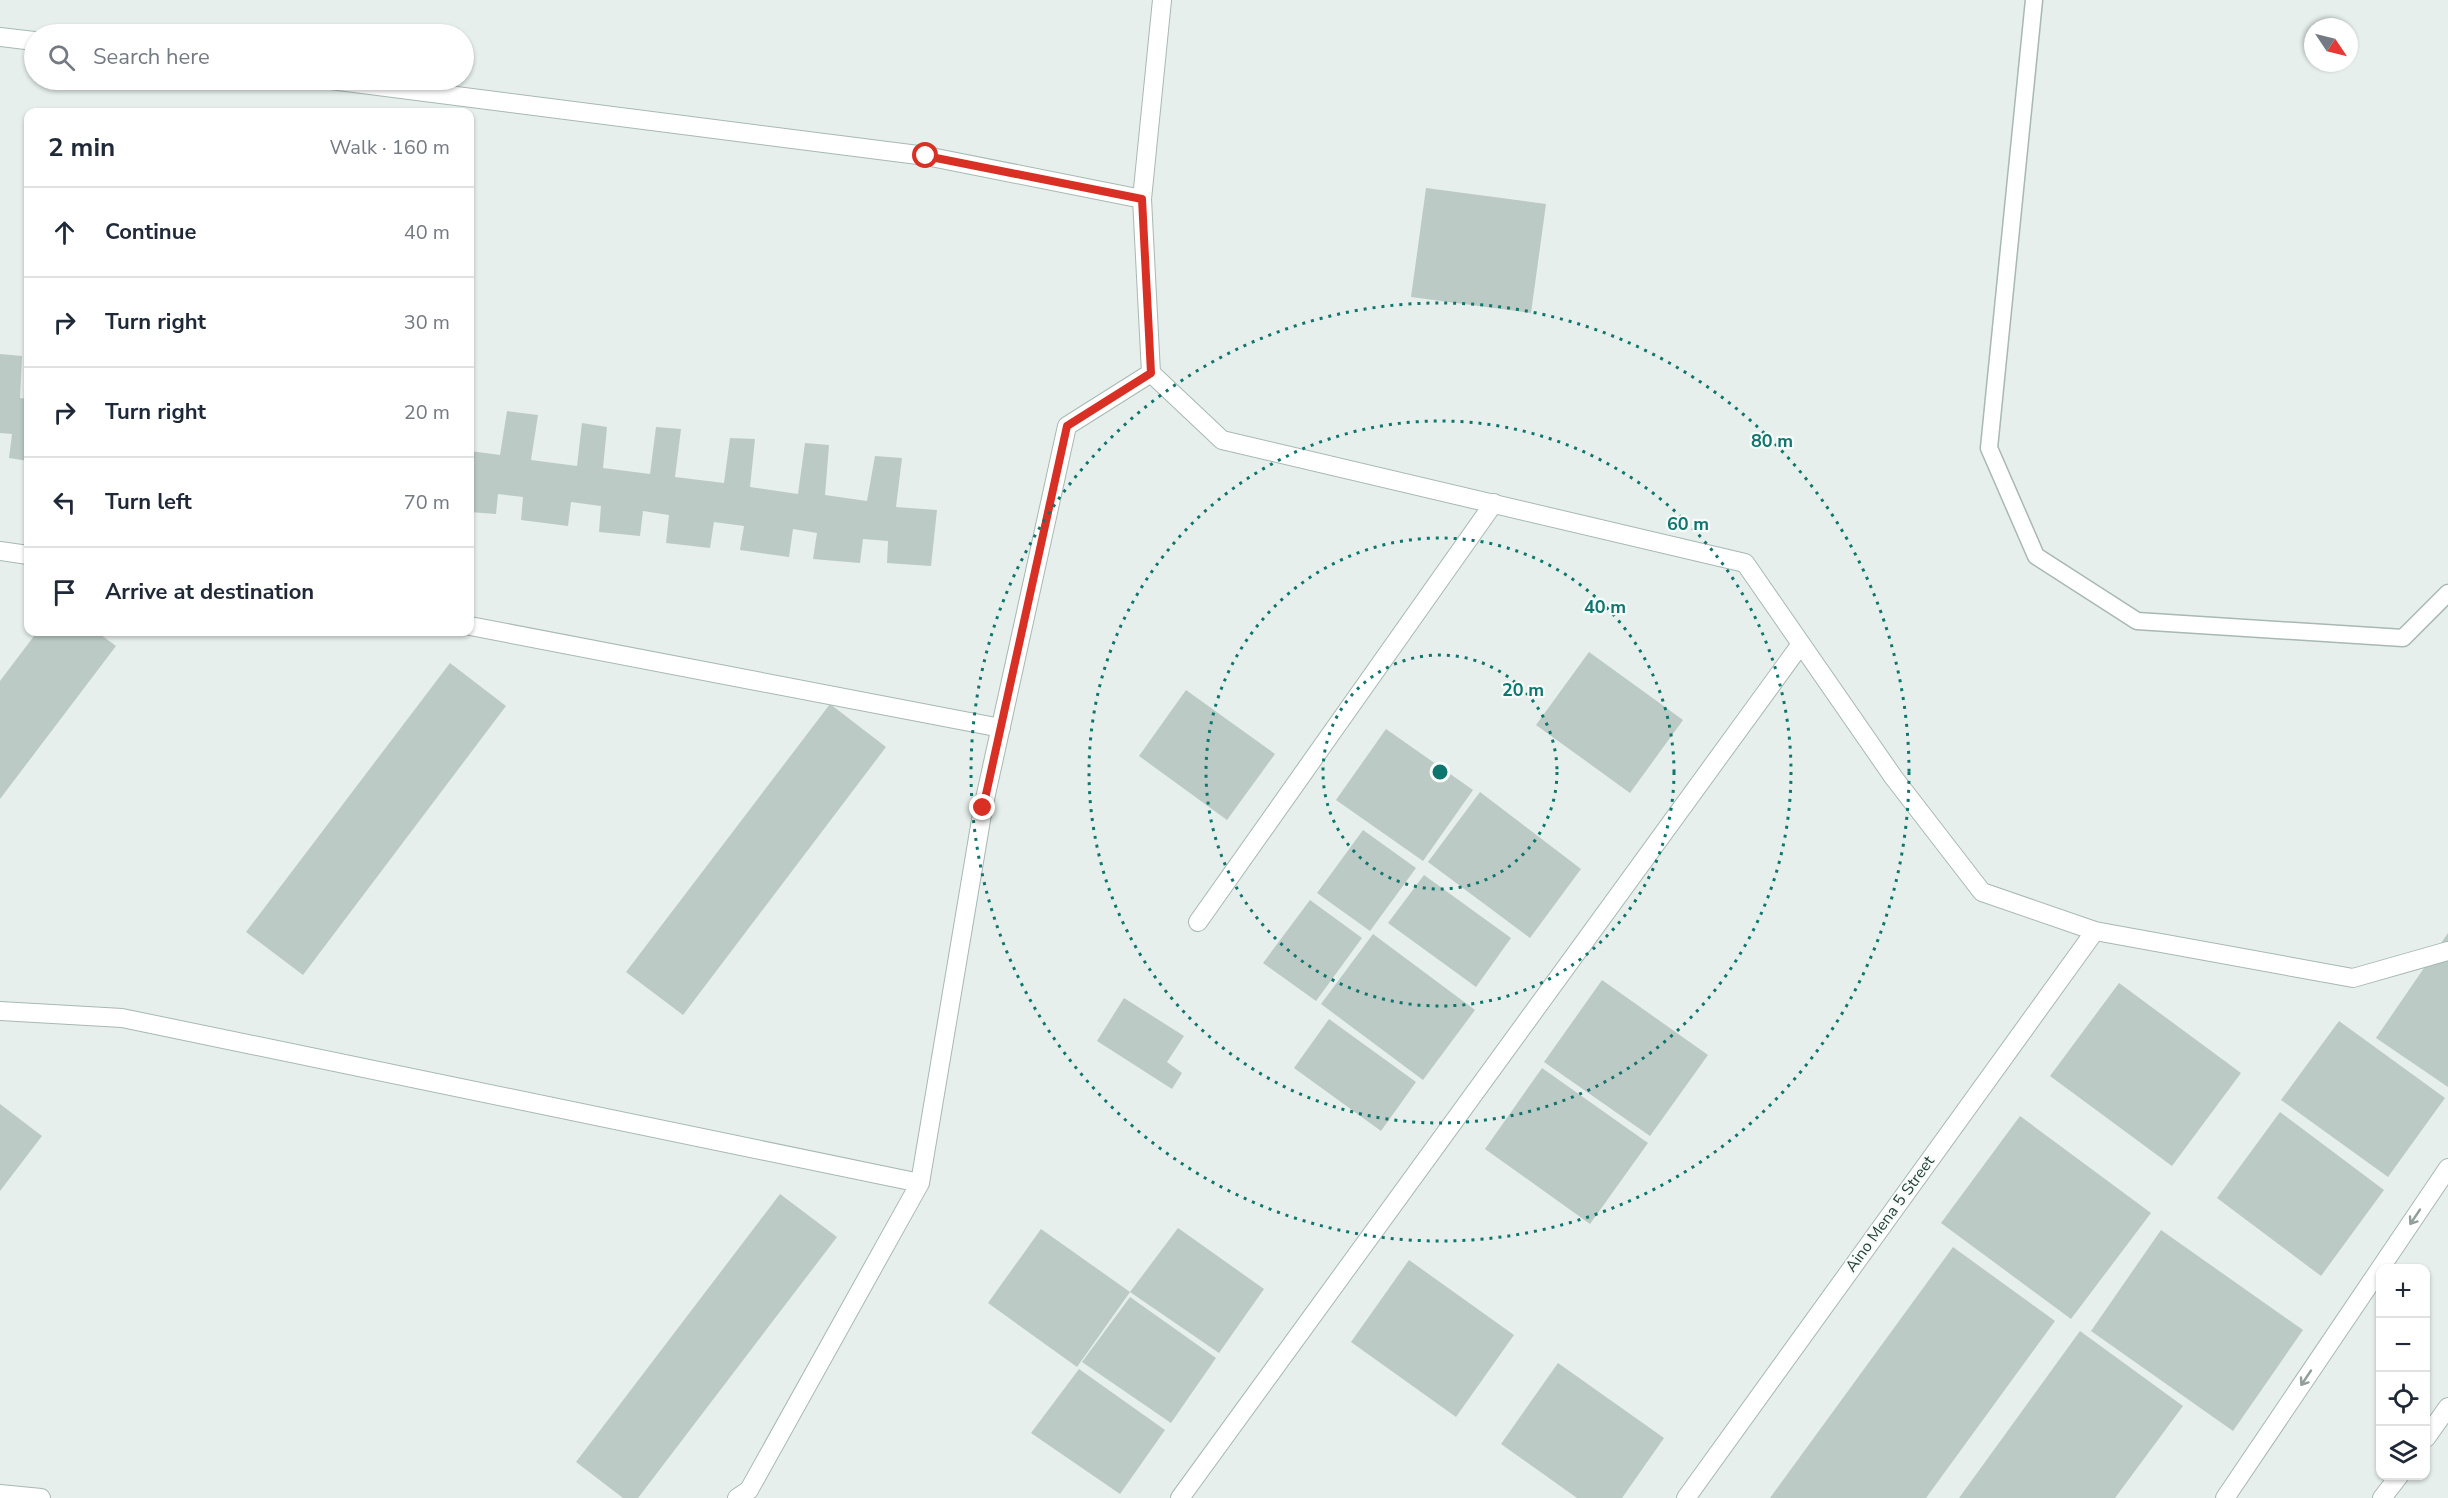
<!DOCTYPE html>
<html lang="en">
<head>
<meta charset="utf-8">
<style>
	:root { --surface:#fff; --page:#f6f6f7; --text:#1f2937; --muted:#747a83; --line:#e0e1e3 }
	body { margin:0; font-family:"Nunito Sans",sans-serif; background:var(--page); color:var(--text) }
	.controls { position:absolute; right:18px; bottom:18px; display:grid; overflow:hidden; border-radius:12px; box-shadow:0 2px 4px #0004 }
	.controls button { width:54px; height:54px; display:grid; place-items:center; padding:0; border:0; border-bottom:2px solid var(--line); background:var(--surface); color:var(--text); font:30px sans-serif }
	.compass { position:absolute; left:2304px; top:18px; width:54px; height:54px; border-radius:50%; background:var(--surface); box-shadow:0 2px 4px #0004; rotate:125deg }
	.stop { position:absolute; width:18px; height:18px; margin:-14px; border:4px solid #d93025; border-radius:50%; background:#fff }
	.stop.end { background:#d93025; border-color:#fff; box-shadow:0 2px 6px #0008 }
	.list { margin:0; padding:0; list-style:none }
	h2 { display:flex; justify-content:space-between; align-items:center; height:78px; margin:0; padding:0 24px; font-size:26px }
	h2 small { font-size:20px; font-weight:400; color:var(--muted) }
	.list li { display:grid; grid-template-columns:39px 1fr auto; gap:18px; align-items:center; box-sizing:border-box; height:90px; padding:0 24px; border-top:2px solid var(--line) }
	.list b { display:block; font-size:22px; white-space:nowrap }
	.list em { font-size:20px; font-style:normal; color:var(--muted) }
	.icon { flex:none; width:33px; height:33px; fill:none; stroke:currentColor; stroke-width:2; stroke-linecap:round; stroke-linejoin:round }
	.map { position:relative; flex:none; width:2448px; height:1498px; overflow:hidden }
	.search { position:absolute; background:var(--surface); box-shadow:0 2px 4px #0004; left:24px; top:24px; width:450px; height:66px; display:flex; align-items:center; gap:15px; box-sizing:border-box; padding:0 21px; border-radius:33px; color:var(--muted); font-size:22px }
	.panel { position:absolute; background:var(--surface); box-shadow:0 2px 4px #0004; left:24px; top:108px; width:450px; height:528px; border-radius:12px }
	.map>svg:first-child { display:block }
	.building { fill:#bbcac4 }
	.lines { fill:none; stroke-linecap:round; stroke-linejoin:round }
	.service-casing { stroke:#a8b8b2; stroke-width:19 }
	.minor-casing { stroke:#a8b8b2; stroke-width:20 }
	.tertiary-casing { stroke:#a8b8b2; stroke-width:20 }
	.service { stroke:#fff; stroke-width:16 }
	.minor { stroke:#fff; stroke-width:18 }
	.tertiary { stroke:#fff; stroke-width:18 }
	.oneway { stroke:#92a09c }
	.route { stroke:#d93025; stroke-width:8 }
	.ring { fill:none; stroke:#0f766e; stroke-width:3; stroke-dasharray:3 6 }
	.labels { text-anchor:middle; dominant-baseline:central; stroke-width:4.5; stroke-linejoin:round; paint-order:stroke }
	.street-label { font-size:16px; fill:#24423a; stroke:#f7fbf9 }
	.centre { fill:#0f766e; stroke:#f7fbf9; stroke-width:3 }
	.ring-label { font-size:18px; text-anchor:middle; font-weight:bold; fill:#0f766e; stroke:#f7fbf9; stroke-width:4.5; stroke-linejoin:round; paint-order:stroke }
</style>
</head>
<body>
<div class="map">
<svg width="2448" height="1498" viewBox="0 0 2448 1498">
	<rect width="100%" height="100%" fill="#e6efeb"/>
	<path class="building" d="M1426 188 1546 204 1531 313 1411 297Z
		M0 354 22 356 20 398 28 399V461L9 458 12 434 0 433Z
		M507 411 538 415 531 460 577 466 582 423 607 427 603 468 650 474 656 427 681 429 675 477 724 483 730 438 755 439 750 487 798 494 805 443 829 445 825 495 867 501 875 456 902 458 896 507 937 510 931 566 887 563 888 541 863 539 860 563 813 559 817 533 793 529 789 557 740 550 744 526 714 522 710 548 666 543 669 515 643 511 640 536 599 532 601 506 571 502 568 526 521 520 523 497 498 494 496 514 470 512V451L500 455Z
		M37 632H97L116 646 0 799V681Z
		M1589 652 1683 720 1630 793 1536 725Z
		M450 663 506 706 303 975 246 932Z
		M1186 690 1275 754 1227 820 1139 756Z
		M830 704 886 747 683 1015 626 972Z
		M1386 729 1473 790 1423 861 1336 800Z
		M1480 792 1581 869 1530 938 1428 862Z
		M1363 830 1416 868 1370 931 1317 893Z
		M1424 875 1511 938 1476 987 1388 923Z
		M1310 900 1362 938 1316 1001 1263 963Z
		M2448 933V1087L2376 1038Z
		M1373 934 1475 1010 1423 1080 1321 1004Z
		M1602 980 1708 1055 1650 1136 1544 1062Z
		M2119 983 2241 1073 2172 1166 2050 1076Z
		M1124 998 1184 1036 1167 1062 1182 1073 1172 1089 1097 1041Z
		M1329 1019 1416 1082 1381 1131 1294 1068Z
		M2339 1021 2445 1098 2388 1177 2281 1100Z
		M1542 1068 1648 1143 1590 1224 1485 1149Z
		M0 1104 42 1136 0 1191Z
		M2280 1112 2384 1190 2321 1276 2217 1198Z
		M2020 1116 2151 1213 2071 1319 1941 1223Z
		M780 1194 837 1237 638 1498H623L576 1462Z
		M1178 1228 1264 1289 1219 1353 1130 1292Z
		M1041 1229 1130 1292 1077 1367 988 1303Z
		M2161 1230 2303 1330 2233 1431 2091 1331Z
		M1953 1247 2055 1321 1926 1498H1770Z
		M1409 1260 1514 1335 1456 1417 1351 1342Z
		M1130 1297 1216 1358 1171 1423 1082 1362Z
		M2080 1331 2183 1406 2115 1498H1959Z
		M1558 1363 1664 1438 1622 1498H1577L1501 1444Z
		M1079 1369 1165 1430 1120 1494 1031 1433Z"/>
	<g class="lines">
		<g class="service-casing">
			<path id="service" d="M2034 0 1989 448 2036 556 2137 621 2403 638 2448 593"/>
		</g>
		<g class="minor-casing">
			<path id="minor" d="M1162 0 1142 199 1151 373 1222 440 1745 563 1894 778 1982 892 2095 931 2353 978 2448 951
				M0 37 34 41
				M331 80 926 156 1142 199
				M0 551 28 555
				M470 626 1001 728
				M1198 922 1494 503
				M0 1011 122 1018 920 1183
				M0 1494 41 1498
				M737 1498 749 1490 920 1183 983 808 1067 426 1151 373
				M1180 1498 1801 644
				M1686 1498 2095 931"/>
		</g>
		<g class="tertiary-casing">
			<path id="tertiary" d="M2426 1438 2448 1407
				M2225 1498 2448 1168
				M2382 1498 2399 1476"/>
		</g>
		<use href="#service" class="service"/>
		<use href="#minor" class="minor"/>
		<use href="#tertiary" class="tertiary"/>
	</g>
	<defs><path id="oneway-shaft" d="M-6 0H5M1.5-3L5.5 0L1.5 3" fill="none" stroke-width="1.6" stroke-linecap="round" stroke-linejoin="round" transform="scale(1.5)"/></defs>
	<g class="oneway">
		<use href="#oneway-shaft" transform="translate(2415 1217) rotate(124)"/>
		<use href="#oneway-shaft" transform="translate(2306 1378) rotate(124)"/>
	</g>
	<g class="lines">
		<path class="route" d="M926 156 1142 199 1151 373 1067 426 983 808"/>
	</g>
	<g class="ring">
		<circle cx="1440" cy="772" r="117"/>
		<circle cx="1440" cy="772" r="234"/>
		<circle cx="1440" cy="772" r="351"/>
		<circle cx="1440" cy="772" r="469"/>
	</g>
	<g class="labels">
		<g class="street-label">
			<text transform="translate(1890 1214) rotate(-54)">Aino Mena 5 Street</text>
		</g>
	</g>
	<circle cx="1440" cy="772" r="9" class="centre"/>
	<g class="ring-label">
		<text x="1772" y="447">80 m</text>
		<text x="1688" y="530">60 m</text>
		<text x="1605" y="613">40 m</text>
		<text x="1523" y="696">20 m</text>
	</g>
</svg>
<div class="controls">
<button>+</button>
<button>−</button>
<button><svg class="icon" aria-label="locate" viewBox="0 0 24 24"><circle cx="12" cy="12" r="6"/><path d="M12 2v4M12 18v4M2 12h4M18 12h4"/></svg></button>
<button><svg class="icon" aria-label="layers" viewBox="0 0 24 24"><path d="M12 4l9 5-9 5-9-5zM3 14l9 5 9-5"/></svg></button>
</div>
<svg class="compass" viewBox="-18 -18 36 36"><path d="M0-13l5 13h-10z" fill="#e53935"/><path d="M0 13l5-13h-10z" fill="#747a83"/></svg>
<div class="stop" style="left:926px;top:156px"></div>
<div class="stop end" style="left:983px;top:808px"></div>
<div class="search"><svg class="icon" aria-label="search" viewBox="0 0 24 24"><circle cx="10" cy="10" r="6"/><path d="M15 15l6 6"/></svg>Search here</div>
<section class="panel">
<h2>2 min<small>Walk · 160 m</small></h2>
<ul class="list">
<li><svg class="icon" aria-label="ahead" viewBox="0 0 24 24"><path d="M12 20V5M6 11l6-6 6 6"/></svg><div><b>Continue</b></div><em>40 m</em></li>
<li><svg class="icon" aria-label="right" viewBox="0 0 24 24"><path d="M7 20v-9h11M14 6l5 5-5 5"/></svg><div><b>Turn right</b></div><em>30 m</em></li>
<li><svg class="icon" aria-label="right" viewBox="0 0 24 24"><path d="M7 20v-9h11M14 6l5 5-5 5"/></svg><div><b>Turn right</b></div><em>20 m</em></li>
<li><svg class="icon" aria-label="left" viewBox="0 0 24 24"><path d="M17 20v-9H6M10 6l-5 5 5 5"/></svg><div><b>Turn left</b></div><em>70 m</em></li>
<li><svg class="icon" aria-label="arrive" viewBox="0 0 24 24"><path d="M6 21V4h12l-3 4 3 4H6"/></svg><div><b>Arrive at destination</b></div></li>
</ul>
</section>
</div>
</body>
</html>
